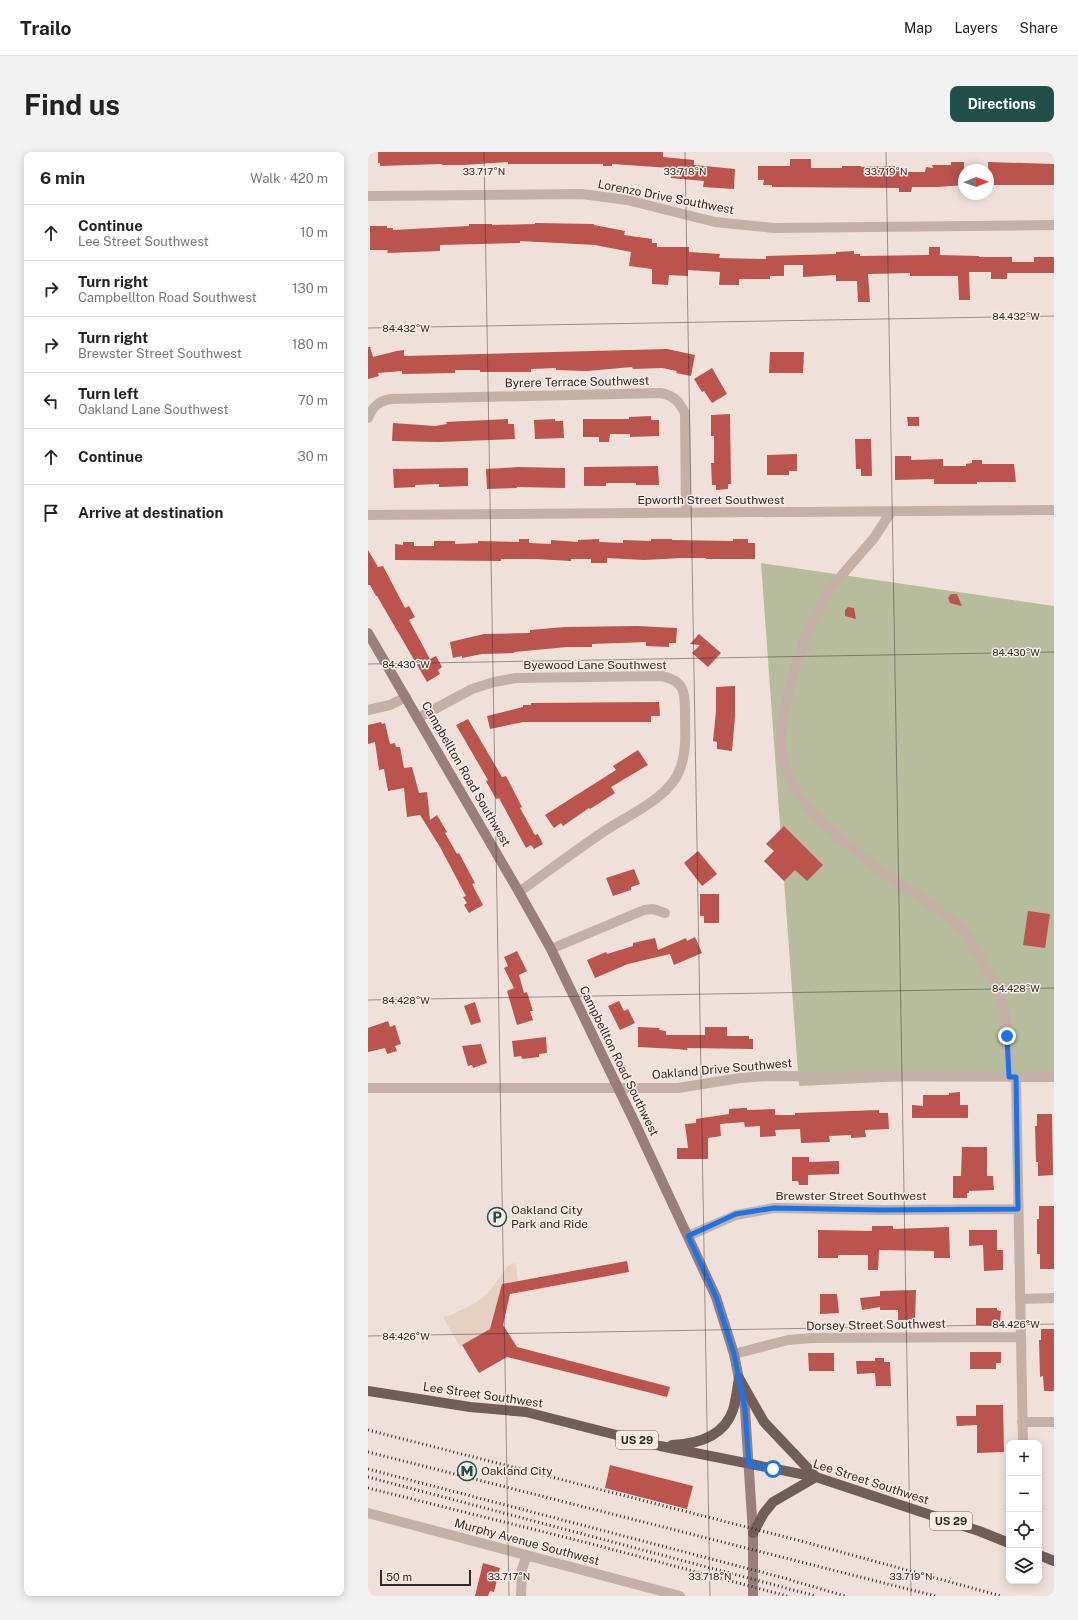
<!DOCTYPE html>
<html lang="en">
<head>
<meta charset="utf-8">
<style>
	:root { --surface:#fff; --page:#f2f2f2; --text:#222; --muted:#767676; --line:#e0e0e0; --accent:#21504b }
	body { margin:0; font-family:"Public Sans",sans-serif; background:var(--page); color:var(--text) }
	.controls { position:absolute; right:12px; bottom:12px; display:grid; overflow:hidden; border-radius:8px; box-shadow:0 2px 10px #0003 }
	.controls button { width:36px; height:36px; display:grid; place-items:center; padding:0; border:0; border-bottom:1px solid var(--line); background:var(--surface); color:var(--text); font:20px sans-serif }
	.compass { position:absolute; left:590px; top:12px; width:36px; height:36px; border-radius:50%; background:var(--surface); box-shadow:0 2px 10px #0003; rotate:89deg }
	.scale { position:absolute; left:12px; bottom:10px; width:91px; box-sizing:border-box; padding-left:4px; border:2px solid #332927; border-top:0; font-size:11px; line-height:14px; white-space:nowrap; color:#332927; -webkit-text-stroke:3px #f7ece6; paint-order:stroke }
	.stop { position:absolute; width:12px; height:12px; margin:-9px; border:3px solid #1a73e8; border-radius:50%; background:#fff }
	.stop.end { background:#1a73e8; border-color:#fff; box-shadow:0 1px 4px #0008 }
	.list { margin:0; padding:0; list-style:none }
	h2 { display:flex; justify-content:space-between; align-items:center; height:52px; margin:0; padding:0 16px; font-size:17px }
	h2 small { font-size:13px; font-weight:400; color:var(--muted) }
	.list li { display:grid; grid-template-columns:26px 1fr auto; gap:12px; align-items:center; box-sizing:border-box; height:56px; padding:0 16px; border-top:1px solid var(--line) }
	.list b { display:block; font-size:15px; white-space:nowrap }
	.list p { margin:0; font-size:13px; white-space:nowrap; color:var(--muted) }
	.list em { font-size:13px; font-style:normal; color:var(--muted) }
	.icon { flex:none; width:22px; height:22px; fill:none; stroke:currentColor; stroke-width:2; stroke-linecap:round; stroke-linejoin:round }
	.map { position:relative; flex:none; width:686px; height:1444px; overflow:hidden; border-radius:8px }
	header { display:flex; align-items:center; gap:24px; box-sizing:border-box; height:56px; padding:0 20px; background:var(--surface); border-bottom:1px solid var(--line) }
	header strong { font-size:19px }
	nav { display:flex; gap:22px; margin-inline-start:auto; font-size:14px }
	.intro { display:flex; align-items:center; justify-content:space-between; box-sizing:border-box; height:96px; padding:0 24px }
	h1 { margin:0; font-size:28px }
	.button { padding:10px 18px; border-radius:8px; background:var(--accent); color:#fff; font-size:14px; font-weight:700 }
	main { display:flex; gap:24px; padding:0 24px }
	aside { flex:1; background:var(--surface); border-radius:8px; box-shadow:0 2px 10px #0003 }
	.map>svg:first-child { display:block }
	.green { fill:#b7bc9c }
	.plaza { fill:#e5d0c2 }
	.building { fill:#ba544d }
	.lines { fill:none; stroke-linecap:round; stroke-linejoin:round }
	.street { stroke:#c5b0a7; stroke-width:10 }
	.secondary { stroke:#997f79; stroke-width:10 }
	.primary { stroke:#735d59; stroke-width:10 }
	.rail { stroke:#332927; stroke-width:3; stroke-dasharray:1 3; stroke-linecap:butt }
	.route { stroke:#1a73e8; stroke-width:5 }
	.ticks { fill:none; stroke:#332927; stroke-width:1; stroke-opacity:0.45 }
	.labels { text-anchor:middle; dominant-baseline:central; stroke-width:3; stroke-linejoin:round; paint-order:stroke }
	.shield { fill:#f7ece6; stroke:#6e6460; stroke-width:1 }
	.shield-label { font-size:11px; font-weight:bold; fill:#332927 }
	.street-label { font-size:12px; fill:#332927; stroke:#f7ece6 }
	.poi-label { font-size:12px; fill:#332927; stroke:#f7ece6; text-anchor:start }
	.ticks-label { font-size:10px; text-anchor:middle; fill:#332927; stroke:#f7ece6; stroke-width:3; stroke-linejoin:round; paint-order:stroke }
</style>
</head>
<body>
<header>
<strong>Trailo</strong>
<nav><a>Map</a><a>Layers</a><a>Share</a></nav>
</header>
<div class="intro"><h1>Find us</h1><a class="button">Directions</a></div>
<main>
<aside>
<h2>6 min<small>Walk · 420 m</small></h2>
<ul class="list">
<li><svg class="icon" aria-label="ahead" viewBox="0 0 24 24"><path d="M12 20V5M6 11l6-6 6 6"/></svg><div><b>Continue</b><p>Lee Street Southwest</p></div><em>10 m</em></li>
<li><svg class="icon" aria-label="right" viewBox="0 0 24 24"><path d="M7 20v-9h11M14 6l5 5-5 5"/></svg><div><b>Turn right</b><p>Campbellton Road Southwest</p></div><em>130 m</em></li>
<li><svg class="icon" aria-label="right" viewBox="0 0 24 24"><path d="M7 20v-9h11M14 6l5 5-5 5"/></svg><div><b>Turn right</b><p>Brewster Street Southwest</p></div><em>180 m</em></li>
<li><svg class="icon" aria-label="left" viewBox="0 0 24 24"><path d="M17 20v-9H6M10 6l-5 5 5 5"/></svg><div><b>Turn left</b><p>Oakland Lane Southwest</p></div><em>70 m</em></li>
<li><svg class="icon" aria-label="ahead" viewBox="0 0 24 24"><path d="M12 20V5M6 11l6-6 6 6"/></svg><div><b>Continue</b></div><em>30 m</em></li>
<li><svg class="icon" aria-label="arrive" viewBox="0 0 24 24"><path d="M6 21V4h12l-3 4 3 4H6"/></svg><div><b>Arrive at destination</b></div></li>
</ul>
</aside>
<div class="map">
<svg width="686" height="1444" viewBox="0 0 686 1444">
	<rect width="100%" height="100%" fill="#efe1da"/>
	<path class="green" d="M393 411 686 454V922L431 934Z"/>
	<path class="plaza" d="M147 1111 148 1112 150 1129 134 1132 122 1177 92 1195 75 1165 83 1163 109 1150 121 1140 140 1114Z"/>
	<path class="building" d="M10 0H295V5L326 8V13L367 17 366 37 335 35 336 29 303 26V16L244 12V14H235V12H140V10L95 13H74V12L12 14V11H10Z
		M422 7H443V16H474V14H493V15L527 14V16H539V20H557L558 15 565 16 564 13H583V10H596V33L570 35H544L543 40H531V36L404 35V33H395L396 28H390V14H422Z
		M620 10 686 12V33H620Z
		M167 71 226 72V73L257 79 256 83 284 87V91H289V95H321V100L352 102 351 106 398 107V104L468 102V100L486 99V102H492V104L561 103V95H572V103L611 104V105H644V110H666V105H686V121H639V127H623V120H601L602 148H591L590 124H542V121L500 122 502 150H490L489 129H468V123L435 125V113H416V124H402V127H371V133H351L352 120 320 118V124L301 123 300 133 284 132V117L261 114 263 100 227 93 152 89V91L72 93V99L19 101 20 98H2V74H19V76H25V78L101 74V72H124V73L167 72Z
		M0 195H2L5 205 29 199 36 198V204L299 197 327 203 323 224 308 221 309 219 294 216 265 217 264 215 219 219 188 218V216L163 217V220H112V218H87V221L34 222V219L10 221 11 224 0 227Z
		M402 200H436L435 221H401Z
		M344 216 359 242 344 251 336 239 334 240 326 227Z
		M362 262 363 332H360V337L348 338V333H344L343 311H346V284H343V263Z
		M283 264V268H291V284L262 285V282H242L241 290H231V285H215V267H261V265Z
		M539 265H551V274H540Z
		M140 267V272H146L147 287 71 290 24 289 25 271 67 274 79 272 78 270Z
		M187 267V269H195L196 286 167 287 166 268Z
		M487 287H503L504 324H493V317H488Z
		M429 302V319H421V323H399V303Z
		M527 304H543V308L575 307V314H598V312L604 311V308H614V312H646L648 330H609V332H566V327L527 328Z
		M290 314 291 333H268V331H238V334H216V315Z
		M150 315 197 316V336L149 335V336L119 337 118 317Z
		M100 316V334L71 335V332L47 333V335L26 336 25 317Z
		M151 387H161V391L183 392V388L210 390V388L231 387V390L255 391V388L283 389V387H304V388L365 389V387H380V391H387V407H338V406H314L276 408 239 406V411H223V407H203V409L168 407H133V409L27 408V392L35 393V390H46V394H66V389H87V392L110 391V389L151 390Z
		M0 398 10 415 15 414 37 456 41 454 47 465 41 468 62 507 68 504 74 515 70 518 72 522 59 530 9 444H8L2 433H0Z
		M583 442H589L594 454 582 451 580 446Z
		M480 455 486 456 488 467 477 464V458Z
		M269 474 309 476 308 491H301V495L278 494V490L224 492V495H199L146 500V501L114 502 94 506V504L85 506 82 490 116 482 162 481V478L197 475Z
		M331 482 353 501 340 515 324 501 332 493 322 492Z
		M367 534V565L364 599 349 597V590L345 589 348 559V535Z
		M291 550 292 564H283V570H155L122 577 119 564 155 555V553H163V551Z
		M100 567 134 625 138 624 154 655 152 656 167 683 170 682 175 692 166 697 163 693 158 696 131 646 128 647 118 629 120 628 88 573Z
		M13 570 14 572 17 571 22 592 27 591 28 595H32L36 616 44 615 51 641 59 640 62 668 69 663 79 680 77 681 89 702 91 701 107 731 104 732 115 753 101 761 96 753 99 751 95 745 98 744 72 695 52 663 39 665 36 636 20 639 16 617 11 618 7 590 0 592V573Z
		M270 598 280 613 243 635 247 641 222 657 221 656 195 674 193 671 186 676 177 663 248 618 245 614Z
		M416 674 455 713 439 729 427 718 416 729 396 709 406 699 398 692Z
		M330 699 349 722 334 734 316 711Z
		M266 717 272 732 263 735V738L245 744 238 726Z
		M332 742H351V771H336V764H332Z
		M660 759 682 762 677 796 655 793Z
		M327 785 334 801 306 813 302 802 260 812 227 826 219 808 238 800 239 802 265 794V791L287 786 290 798 318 786 319 789Z
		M149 799 159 819 151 823 156 841 159 840 165 859H162L165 868 149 873 139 839 146 836 136 816 140 814 136 805Z
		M251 849 256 859 260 857 267 871 252 878 240 854Z
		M107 850 113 870 103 873 96 854Z
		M20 869 22 875 27 873 33 892 27 894 29 899 19 902 17 896 0 900V876Z
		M270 875 292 876 291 878 298 879V883H337V875H359V884H381V887H385V897L319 896V898L309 897 270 895Z
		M178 885 179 901 171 902V905L154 907 153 904 146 905 144 889Z
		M113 892 119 911 105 916 104 913 100 914 94 894Z
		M592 940V953H600V966H544V953L555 954V943H581V941Z
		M375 956H379V958L407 957V963H427V961L511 958V961H520L521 977 497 978 498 985 483 986V983L461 984 462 990 433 991 432 977 407 978 408 984 392 985V974L377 975 376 970 352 972 353 984 340 986V1007H309V996H320L317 972 328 971V967L361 962V957Z
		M669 962H684L685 1023 670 1024V1010H668L667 974H669Z
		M594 995H619V1024H625L626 1038 601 1039V1041H599V1046H585V1024H593Z
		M424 1005H441V1010L471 1009V1022L440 1023V1033H431L430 1029H424Z
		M671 1054H686V1117H672V1102H669V1067H671Z
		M504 1074H525V1077L581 1075 582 1106H566V1099L511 1098 510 1118H500V1103H470V1106H450V1078L504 1079Z
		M601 1078H629V1098H635V1118L616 1119 615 1093 601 1094Z
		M259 1109 261 1120 142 1142 135 1173 149 1195 302 1235 299 1245 139 1205 111 1221 94 1193 122 1177 134 1132Z
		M548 1138 547 1168H530V1158H512V1155L494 1158 492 1146 512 1144V1139Z
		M452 1142H469L471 1161 452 1162Z
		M608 1156H629V1158L633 1159 632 1171H629V1174L608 1173Z
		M673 1177H686V1239H676L675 1224 672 1225 671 1188H673Z
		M602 1200H633V1211H628V1217H602Z
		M440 1201H466V1219H441Z
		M507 1206H516V1210H522L523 1234H508L507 1221 489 1222 488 1209H507Z
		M608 1253H635L636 1300 609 1301V1273L589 1274 588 1264H608Z
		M242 1313 325 1334 319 1357 237 1336Z
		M115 1411 132 1416 126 1440 122 1439 120 1444H107Z"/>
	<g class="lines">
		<path class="street" d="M0 44 214 42 259 48 347 70 406 76 686 73
			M0 266C5 254 11 249 23 247L293 241C307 244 311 250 317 261L318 361
			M523 360 506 386 460 439 437 486 423 529 414 572 412 597 417 616 430 642 446 663 506 715 567 755 599 782 625 829 636 857 639 884 641 925
			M0 363 686 358
			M0 558 22 553 38 545
			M50 566 104 537 126 530 148 526 294 524C316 529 317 539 317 560 317 579 319 599 312 617 302 646 260 663 235 680 207 699 179 720 151 740
			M183 797 276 758 285 757 297 761
			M648 925 655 1291
			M0 936H310L372 926 400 924 686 925
			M320 1084 368 1063 406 1056 514 1058 650 1057
			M652 1147 686 1146
			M366 1202 420 1188 444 1186 653 1185
			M654 1270H686
			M0 1361 312 1444
			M153 1444 154 1417 159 1403"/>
		<path class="secondary" d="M0 481 151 740 183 797 266 969 348 1145 366 1202 377 1257 385 1381V1444"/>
		<path class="primary" d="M371 1226 396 1270 448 1325
			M0 1239 102 1255 158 1260 292 1294 448 1325 611 1379 641 1391
			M304 1293C330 1292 356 1284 365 1258 368 1248 369 1237 371 1226
			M385 1381 396 1361 405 1350 448 1325
			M671 1403 686 1409"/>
		<path class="rail" d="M0 1278 433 1389 633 1444
			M0 1300 567 1444
			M0 1317 416 1426 477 1444
			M0 1325 448 1444
			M0 1336 220 1391 419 1444"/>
	</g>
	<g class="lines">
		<path class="route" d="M405 1317 381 1313 377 1257 366 1202 348 1145 320 1084 368 1062 406 1056 514 1058 650 1057 648 925H641L639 884"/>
	</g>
	<path class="ticks" d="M116 0 141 1444M317 0 342 1444M518 0 543 1444M0 176 686 164M0 512 686 500M0 848 686 836M0 1184 686 1172"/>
	<defs>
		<g id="parking-ring" transform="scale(1)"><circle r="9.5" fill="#f7ece6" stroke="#21504b" stroke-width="1.5"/><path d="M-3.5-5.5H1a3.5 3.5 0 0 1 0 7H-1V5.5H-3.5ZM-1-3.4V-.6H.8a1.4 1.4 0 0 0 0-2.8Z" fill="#21504b"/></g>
		<g id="metro-ring" transform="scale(1)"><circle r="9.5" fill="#f7ece6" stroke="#21504b" stroke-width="1.5"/><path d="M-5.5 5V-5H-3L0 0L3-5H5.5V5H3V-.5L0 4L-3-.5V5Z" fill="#21504b"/></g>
	</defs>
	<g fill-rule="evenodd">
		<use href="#parking-ring" x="129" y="1065"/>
		<use href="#metro-ring" x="99" y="1319"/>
	</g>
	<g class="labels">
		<g class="shield">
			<rect x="248" y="1279" width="42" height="18" rx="3"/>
			<rect x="562" y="1360" width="42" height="18" rx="3"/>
		</g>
		<g class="shield-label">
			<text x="269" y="1288">US 29</text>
			<text x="583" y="1369">US 29</text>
		</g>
		<g class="street-label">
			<text transform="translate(298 45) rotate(11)">Lorenzo Drive Southwest</text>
			<text transform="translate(209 230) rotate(-1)">Byrere Terrace Southwest</text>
			<text x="343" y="348">Epworth Street Southwest</text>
			<text x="227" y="513">Byewood Lane Southwest</text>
			<text transform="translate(98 622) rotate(60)">Campbellton Road Southwest</text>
			<text transform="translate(251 909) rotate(64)">Campbellton Road Southwest</text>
			<text transform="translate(354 917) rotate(-5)">Oakland Drive Southwest</text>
			<text x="483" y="1044">Brewster Street Southwest</text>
			<text transform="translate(508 1173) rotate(-1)">Dorsey Street Southwest</text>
			<text transform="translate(115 1243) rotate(8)">Lee Street Southwest</text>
			<text transform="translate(503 1330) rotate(18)">Lee Street Southwest</text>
			<text transform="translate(159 1390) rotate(15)">Murphy Avenue Southwest</text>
		</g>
		<g class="poi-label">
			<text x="143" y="1058">Oakland City<tspan x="143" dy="14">Park and Ride</tspan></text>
			<text x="113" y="1319">Oakland City</text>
		</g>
	</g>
	<g class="ticks-label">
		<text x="116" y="23">33.717°N</text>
		<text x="317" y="23">33.718°N</text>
		<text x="518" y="23">33.719°N</text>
		<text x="648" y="168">84.432°W</text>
		<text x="38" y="180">84.432°W</text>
		<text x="648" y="504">84.430°W</text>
		<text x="38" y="516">84.430°W</text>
		<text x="648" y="840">84.428°W</text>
		<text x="38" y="852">84.428°W</text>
		<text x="648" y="1176">84.426°W</text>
		<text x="38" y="1188">84.426°W</text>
		<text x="141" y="1428">33.717°N</text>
		<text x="342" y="1428">33.718°N</text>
		<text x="543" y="1428">33.719°N</text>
	</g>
</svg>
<div class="controls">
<button>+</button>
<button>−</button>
<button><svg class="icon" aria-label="locate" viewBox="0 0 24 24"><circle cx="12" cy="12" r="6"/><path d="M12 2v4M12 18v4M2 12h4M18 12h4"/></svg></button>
<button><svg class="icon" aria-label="layers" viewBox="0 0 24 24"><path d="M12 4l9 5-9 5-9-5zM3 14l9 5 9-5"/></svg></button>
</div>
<svg class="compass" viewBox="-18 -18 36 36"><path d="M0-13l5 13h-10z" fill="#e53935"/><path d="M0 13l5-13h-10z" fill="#767676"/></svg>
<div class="scale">50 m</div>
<div class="stop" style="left:405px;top:1317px"></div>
<div class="stop end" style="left:639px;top:884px"></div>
</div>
</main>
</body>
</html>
